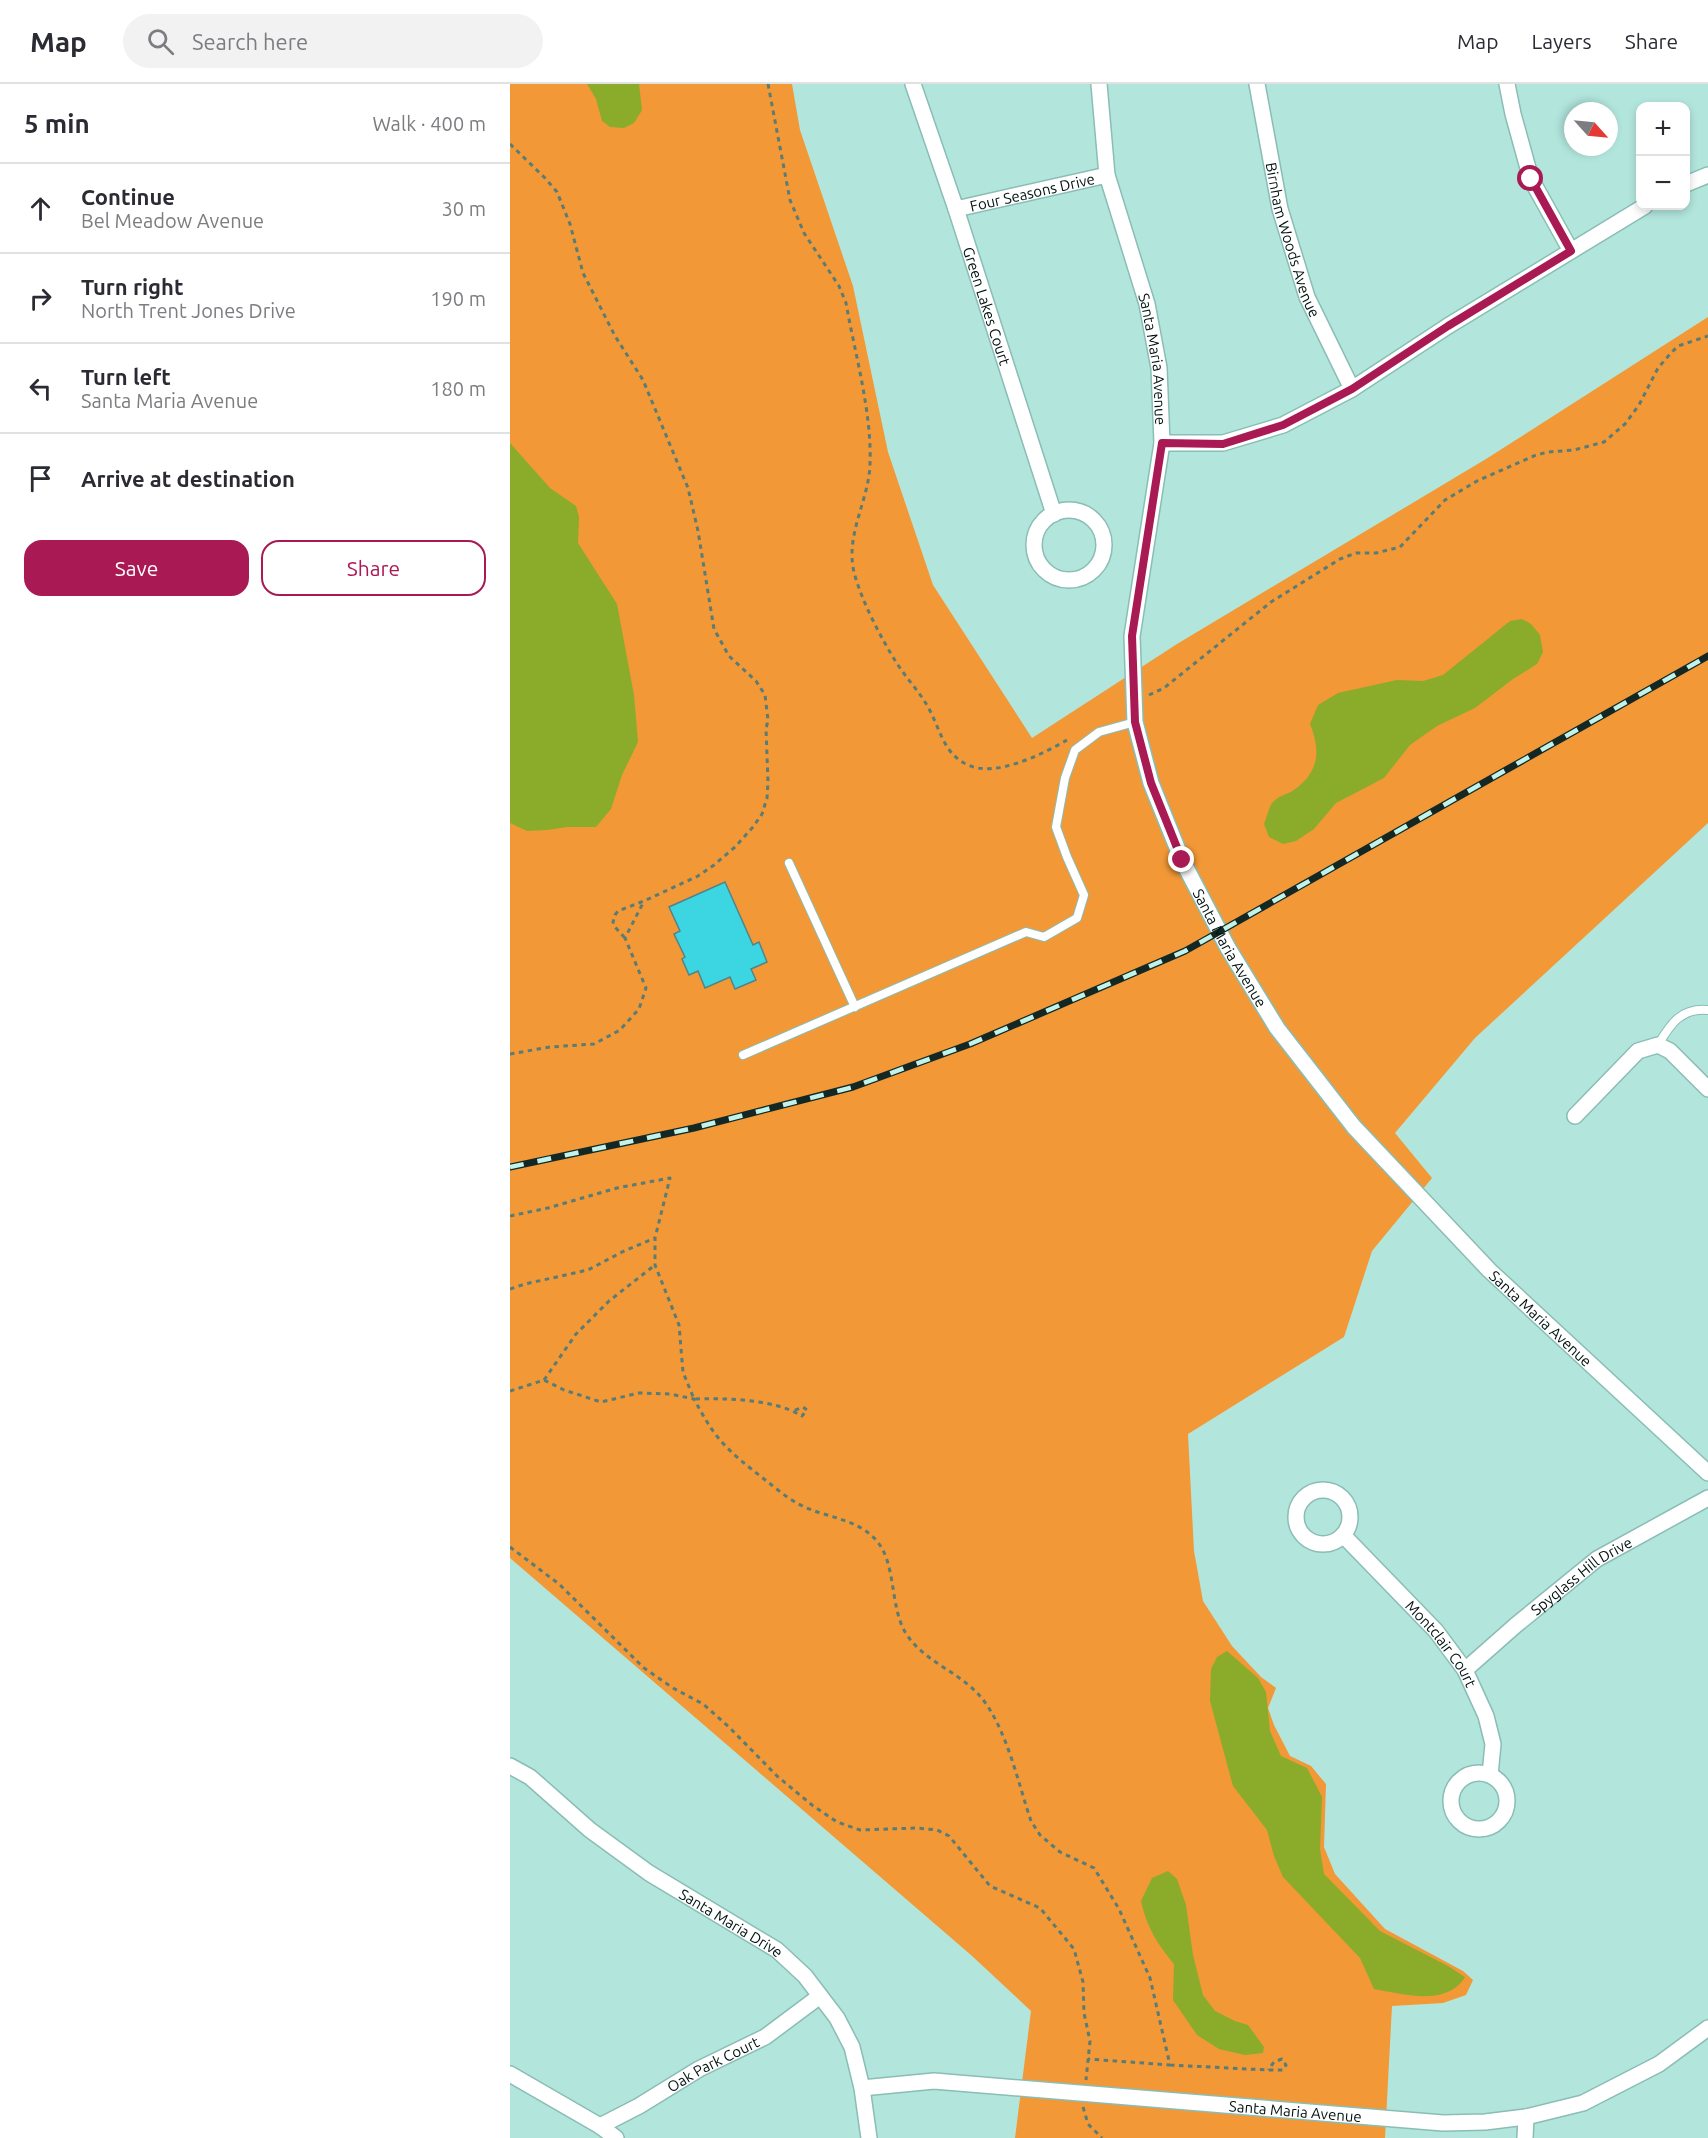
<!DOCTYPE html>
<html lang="en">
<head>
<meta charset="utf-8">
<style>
	:root { --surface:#fff; --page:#f2f2f3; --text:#2b2b33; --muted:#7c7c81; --line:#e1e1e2; --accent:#a91954 }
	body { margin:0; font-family:Ubuntu,sans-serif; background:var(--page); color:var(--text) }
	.controls { position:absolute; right:18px; top:18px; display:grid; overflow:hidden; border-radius:12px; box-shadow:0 3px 9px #0003 }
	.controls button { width:54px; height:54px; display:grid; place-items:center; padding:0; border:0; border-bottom:2px solid var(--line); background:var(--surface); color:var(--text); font:30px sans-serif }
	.compass { position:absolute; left:1054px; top:18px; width:54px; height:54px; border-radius:50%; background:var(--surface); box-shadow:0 3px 9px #0003; rotate:117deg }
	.stop { position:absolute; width:18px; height:18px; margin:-14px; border:4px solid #a91954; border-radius:50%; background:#fff }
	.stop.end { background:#a91954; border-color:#fff; box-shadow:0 2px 6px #0008 }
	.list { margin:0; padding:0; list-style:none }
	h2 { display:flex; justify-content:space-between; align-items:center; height:78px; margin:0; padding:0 24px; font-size:26px }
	h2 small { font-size:20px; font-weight:400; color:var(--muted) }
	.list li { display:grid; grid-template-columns:39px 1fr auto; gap:18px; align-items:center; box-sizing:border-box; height:90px; padding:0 24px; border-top:2px solid var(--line) }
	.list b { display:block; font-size:22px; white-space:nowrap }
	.list p { margin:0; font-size:20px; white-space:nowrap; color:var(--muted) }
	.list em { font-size:20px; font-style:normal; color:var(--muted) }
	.actions { display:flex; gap:12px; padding:18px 24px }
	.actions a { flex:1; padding:14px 0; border:2px solid var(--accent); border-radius:18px; text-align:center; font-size:21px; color:var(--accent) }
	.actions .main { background:var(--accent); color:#fff }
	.icon { flex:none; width:33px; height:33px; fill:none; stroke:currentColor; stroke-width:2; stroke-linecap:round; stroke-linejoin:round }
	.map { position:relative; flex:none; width:1198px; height:2054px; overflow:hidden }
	header { display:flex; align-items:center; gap:36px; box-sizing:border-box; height:84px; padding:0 30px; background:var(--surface); border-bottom:2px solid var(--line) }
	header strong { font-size:28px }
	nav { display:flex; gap:33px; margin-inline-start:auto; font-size:21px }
	.search { width:420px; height:54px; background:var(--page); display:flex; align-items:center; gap:15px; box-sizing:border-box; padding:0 21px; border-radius:33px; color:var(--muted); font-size:22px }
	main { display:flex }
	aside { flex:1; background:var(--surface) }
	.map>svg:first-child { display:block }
	.green { fill:#f29836 }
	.water { fill:#8aac2a }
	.building { fill:#3cd6e3; stroke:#518489; stroke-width:1.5 }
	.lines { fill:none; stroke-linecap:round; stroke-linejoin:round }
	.lane-casing { stroke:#8abdb5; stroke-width:10 }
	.street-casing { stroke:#8abdb5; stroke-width:18 }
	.path { stroke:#597c76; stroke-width:3; stroke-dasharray:4.5 4.5; stroke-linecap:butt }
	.lane { stroke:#fff; stroke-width:8 }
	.street { stroke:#fff; stroke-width:15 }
	.rail-casing { stroke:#132825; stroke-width:7 }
	.rail { stroke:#bff3eb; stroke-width:4.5; stroke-dasharray:14; stroke-linecap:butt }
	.route { stroke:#a91954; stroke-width:8 }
	.labels { text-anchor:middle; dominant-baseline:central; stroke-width:4.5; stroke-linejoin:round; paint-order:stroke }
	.street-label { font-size:15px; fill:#011210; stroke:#bff3eb }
</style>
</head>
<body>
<header>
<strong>Map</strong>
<div class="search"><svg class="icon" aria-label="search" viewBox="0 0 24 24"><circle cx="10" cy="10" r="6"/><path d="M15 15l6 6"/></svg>Search here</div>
<nav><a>Map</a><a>Layers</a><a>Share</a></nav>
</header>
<main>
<aside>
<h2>5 min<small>Walk · 400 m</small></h2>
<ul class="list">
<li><svg class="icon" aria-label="ahead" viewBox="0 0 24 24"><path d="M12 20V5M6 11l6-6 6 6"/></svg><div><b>Continue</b><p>Bel Meadow Avenue</p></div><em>30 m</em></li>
<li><svg class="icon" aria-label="right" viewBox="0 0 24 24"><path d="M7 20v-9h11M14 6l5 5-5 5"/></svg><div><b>Turn right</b><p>North Trent Jones Drive</p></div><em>190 m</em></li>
<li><svg class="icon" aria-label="left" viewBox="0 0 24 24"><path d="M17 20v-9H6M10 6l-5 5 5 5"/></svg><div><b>Turn left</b><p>Santa Maria Avenue</p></div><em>180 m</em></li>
<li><svg class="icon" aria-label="arrive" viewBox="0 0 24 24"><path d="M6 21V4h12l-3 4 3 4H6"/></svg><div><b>Arrive at destination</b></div></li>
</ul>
<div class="actions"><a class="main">Save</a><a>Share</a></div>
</aside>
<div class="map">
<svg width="1198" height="2054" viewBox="0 0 1198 2054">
	<rect width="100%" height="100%" fill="#b2e6dd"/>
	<path class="green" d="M0 0H282L290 46 343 202 378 368 423 501 522 654 667 560 976 375 1198 233V739L965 954 885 1049 922 1094 862 1167 834 1253 678 1350 684 1467 693 1517 722 1562 751 1593 766 1604 758 1624 764 1641 780 1672 801 1682 816 1700 814 1763 825 1790 875 1845 953 1887 963 1896 956 1911 933 1919 882 1922 875 2054H505L521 1927 461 1871 0 1474Z"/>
	<path class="water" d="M77 0H129L132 26 124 39 114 44 100 43 92 37 86 15Z
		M0 359 40 404 66 422 69 433 68 459 107 520 124 611 128 658 112 691 101 725 86 743H57L37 746 17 747 0 739Z
		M1012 535 1021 540 1030 551 1033 568 1027 580 1003 595 965 624 927 642 900 661 874 694 826 719 804 745 786 757 773 760 759 753 754 740C757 733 759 722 763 718 768 712 778 710 784 706 809 688 811 667 800 640L808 621 828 609 887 596 913 597 933 591 1000 537Z
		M717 1567 748 1594 756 1608 760 1647 771 1672 797 1684 812 1713 810 1765 814 1790 870 1847 938 1882 955 1893C937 1923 892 1910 864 1905L850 1874 773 1793 764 1772 757 1746 723 1702 700 1617 701 1585 707 1573Z
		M658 1787 667 1795 676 1821 683 1871 693 1911 705 1927 725 1937 738 1941 754 1963 753 1969 735 1971 709 1965 687 1951 663 1916 664 1880C647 1859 637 1844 631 1817L642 1794Z"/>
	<path class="building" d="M215 798 243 861 249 858 257 878 241 885 246 896 225 905 220 893 195 904 188 887 179 891 172 875 175 873 164 850 170 847 159 823Z"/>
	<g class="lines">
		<g class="lane-casing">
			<path id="lane" d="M279 779 345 923
				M1148 961C1161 939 1171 924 1198 926
				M233 971 516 848 534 853 567 834 574 811 557 773 546 743 555 694 565 666 589 648 625 638"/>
		</g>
		<g class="street-casing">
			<g id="street">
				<path id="s1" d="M403 0 446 125 544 430"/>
				<path id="s2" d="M589 0 597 91 637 220 649 284 652 359 622 552 625 638 641 699 672 776 718 864 767 944 844 1043 979 1186 1198 1389"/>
				<path id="s3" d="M747 0 770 125 797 213 842 305"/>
				<path d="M997 0 1003 30 1021 95 1061 167"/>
				<path d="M1176 100 1198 91"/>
				<path id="s4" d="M446 125 597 91"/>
				<path d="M652 359H713L773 341 842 305 938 242 1135 122"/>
				<circle cx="559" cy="461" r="35"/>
				<path d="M1065 1032 1128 967 1148 961 1160 967 1198 1005"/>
				<circle cx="813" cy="1433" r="27"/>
				<path id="s5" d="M833 1451 926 1547 955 1586 976 1632 983 1660 980 1691"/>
				<path id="s6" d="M955 1586 1006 1541 1087 1475 1198 1414"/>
				<path id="s7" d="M0 1682 20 1693 80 1746 139 1789 267 1866 295 1892 327 1934 342 1963 352 2004 359 2054"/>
				<circle cx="969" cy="1717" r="28"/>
				<path d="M0 1990 90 2042 106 2054"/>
				<path id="s8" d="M352 2004 424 1997 933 2039 975 2038 1016 2033 1073 2019 1149 1980 1198 1944"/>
				<path id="s9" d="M90 2042 129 2022 189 1985 255 1953 310 1912"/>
				<path d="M1015 2054 1016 2033"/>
			</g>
		</g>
		<path class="path" d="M258 0 280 116 294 149 329 202 336 219C345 270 362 329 360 380 359 416 335 451 344 488 351 516 371 554 386 578 396 594 409 607 418 623 430 644 433 670 458 681 485 694 533 670 557 656
			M0 60 35 94 47 108 60 140 73 189 105 252 133 296 178 404 188 447 204 545 219 572 246 597 255 611 258 636 256 645 258 698 257 714 252 730 243 743 225 763 204 781 188 792 134 817 108 827 105 831 103 838 104 842 115 854
			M639 611 654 604 761 518 830 475 846 469H866L890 463 935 416 967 397 1026 371 1038 368 1064 366 1094 358 1115 340 1129 321 1148 284 1161 269 1168 262 1198 252
			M0 970 40 963 84 960 110 946 129 925 136 904 115 854 133 819
			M0 1132 38 1124 107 1104 160 1094 145 1154V1181L169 1241 173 1288 184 1315C216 1314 264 1315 292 1332L297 1326 293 1323 283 1327
			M0 1205 15 1200 78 1186 112 1168 145 1154
			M34 1296 66 1250 99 1217 145 1181
			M0 1307 34 1296 54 1306 91 1318 129 1309 160 1310 184 1315C190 1326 196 1337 203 1347 218 1368 239 1383 259 1399 267 1405 276 1413 285 1418 311 1434 344 1432 366 1456 386 1478 380 1520 394 1546 410 1576 448 1587 469 1611 496 1641 508 1699 521 1737L530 1751 550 1768 584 1784 609 1825 640 1894 660 1981 578 1975
			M0 1463 49 1500 134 1584 163 1604 193 1620 219 1643 267 1692 302 1721 327 1738 350 1746 407 1744 427 1746 439 1752 480 1802 530 1824 564 1865 573 1898 574 1929 580 1957 576 1996
			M660 1981 758 1986H773L776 1981 772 1975 764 1978 758 1986
			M573 2023 578 2040 592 2054"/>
		<use href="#lane" class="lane"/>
		<use href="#street" class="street"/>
		<g class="rail-casing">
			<path id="rail" d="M0 1083 184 1044 343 1003 460 960 675 867 1198 572"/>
		</g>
		<use href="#rail" class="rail"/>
	</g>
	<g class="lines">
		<path class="route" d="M672 776 641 699 625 638 622 552 652 359 713 360 773 341 842 305 938 242 1061 167 1021 95"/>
	</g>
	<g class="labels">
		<g class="street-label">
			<text stroke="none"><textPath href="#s4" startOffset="78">Four Seasons Drive</textPath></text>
			<text stroke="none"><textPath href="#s3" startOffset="160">Birnham Woods Avenue</textPath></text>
			<text stroke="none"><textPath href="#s1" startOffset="234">Green Lakes Court</textPath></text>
			<text stroke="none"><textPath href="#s2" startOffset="282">Santa Maria Avenue</textPath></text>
			<text stroke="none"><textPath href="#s2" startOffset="894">Santa Maria Avenue</textPath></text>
			<text stroke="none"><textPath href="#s2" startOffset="1380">Santa Maria Avenue</textPath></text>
			<text stroke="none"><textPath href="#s6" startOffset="150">Spyglass Hill Drive</textPath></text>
			<text stroke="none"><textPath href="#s5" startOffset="147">Montclair Court</textPath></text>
			<text stroke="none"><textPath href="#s7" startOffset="272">Santa Maria Drive</textPath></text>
			<text stroke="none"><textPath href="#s9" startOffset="129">Oak Park Court</textPath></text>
			<text stroke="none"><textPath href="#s8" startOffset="435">Santa Maria Avenue</textPath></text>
		</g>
	</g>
</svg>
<div class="controls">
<button>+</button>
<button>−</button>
</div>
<svg class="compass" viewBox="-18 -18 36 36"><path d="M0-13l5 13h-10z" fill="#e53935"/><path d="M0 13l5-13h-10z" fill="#7c7c81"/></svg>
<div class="stop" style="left:1021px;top:95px"></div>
<div class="stop end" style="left:672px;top:776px"></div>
</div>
</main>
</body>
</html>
